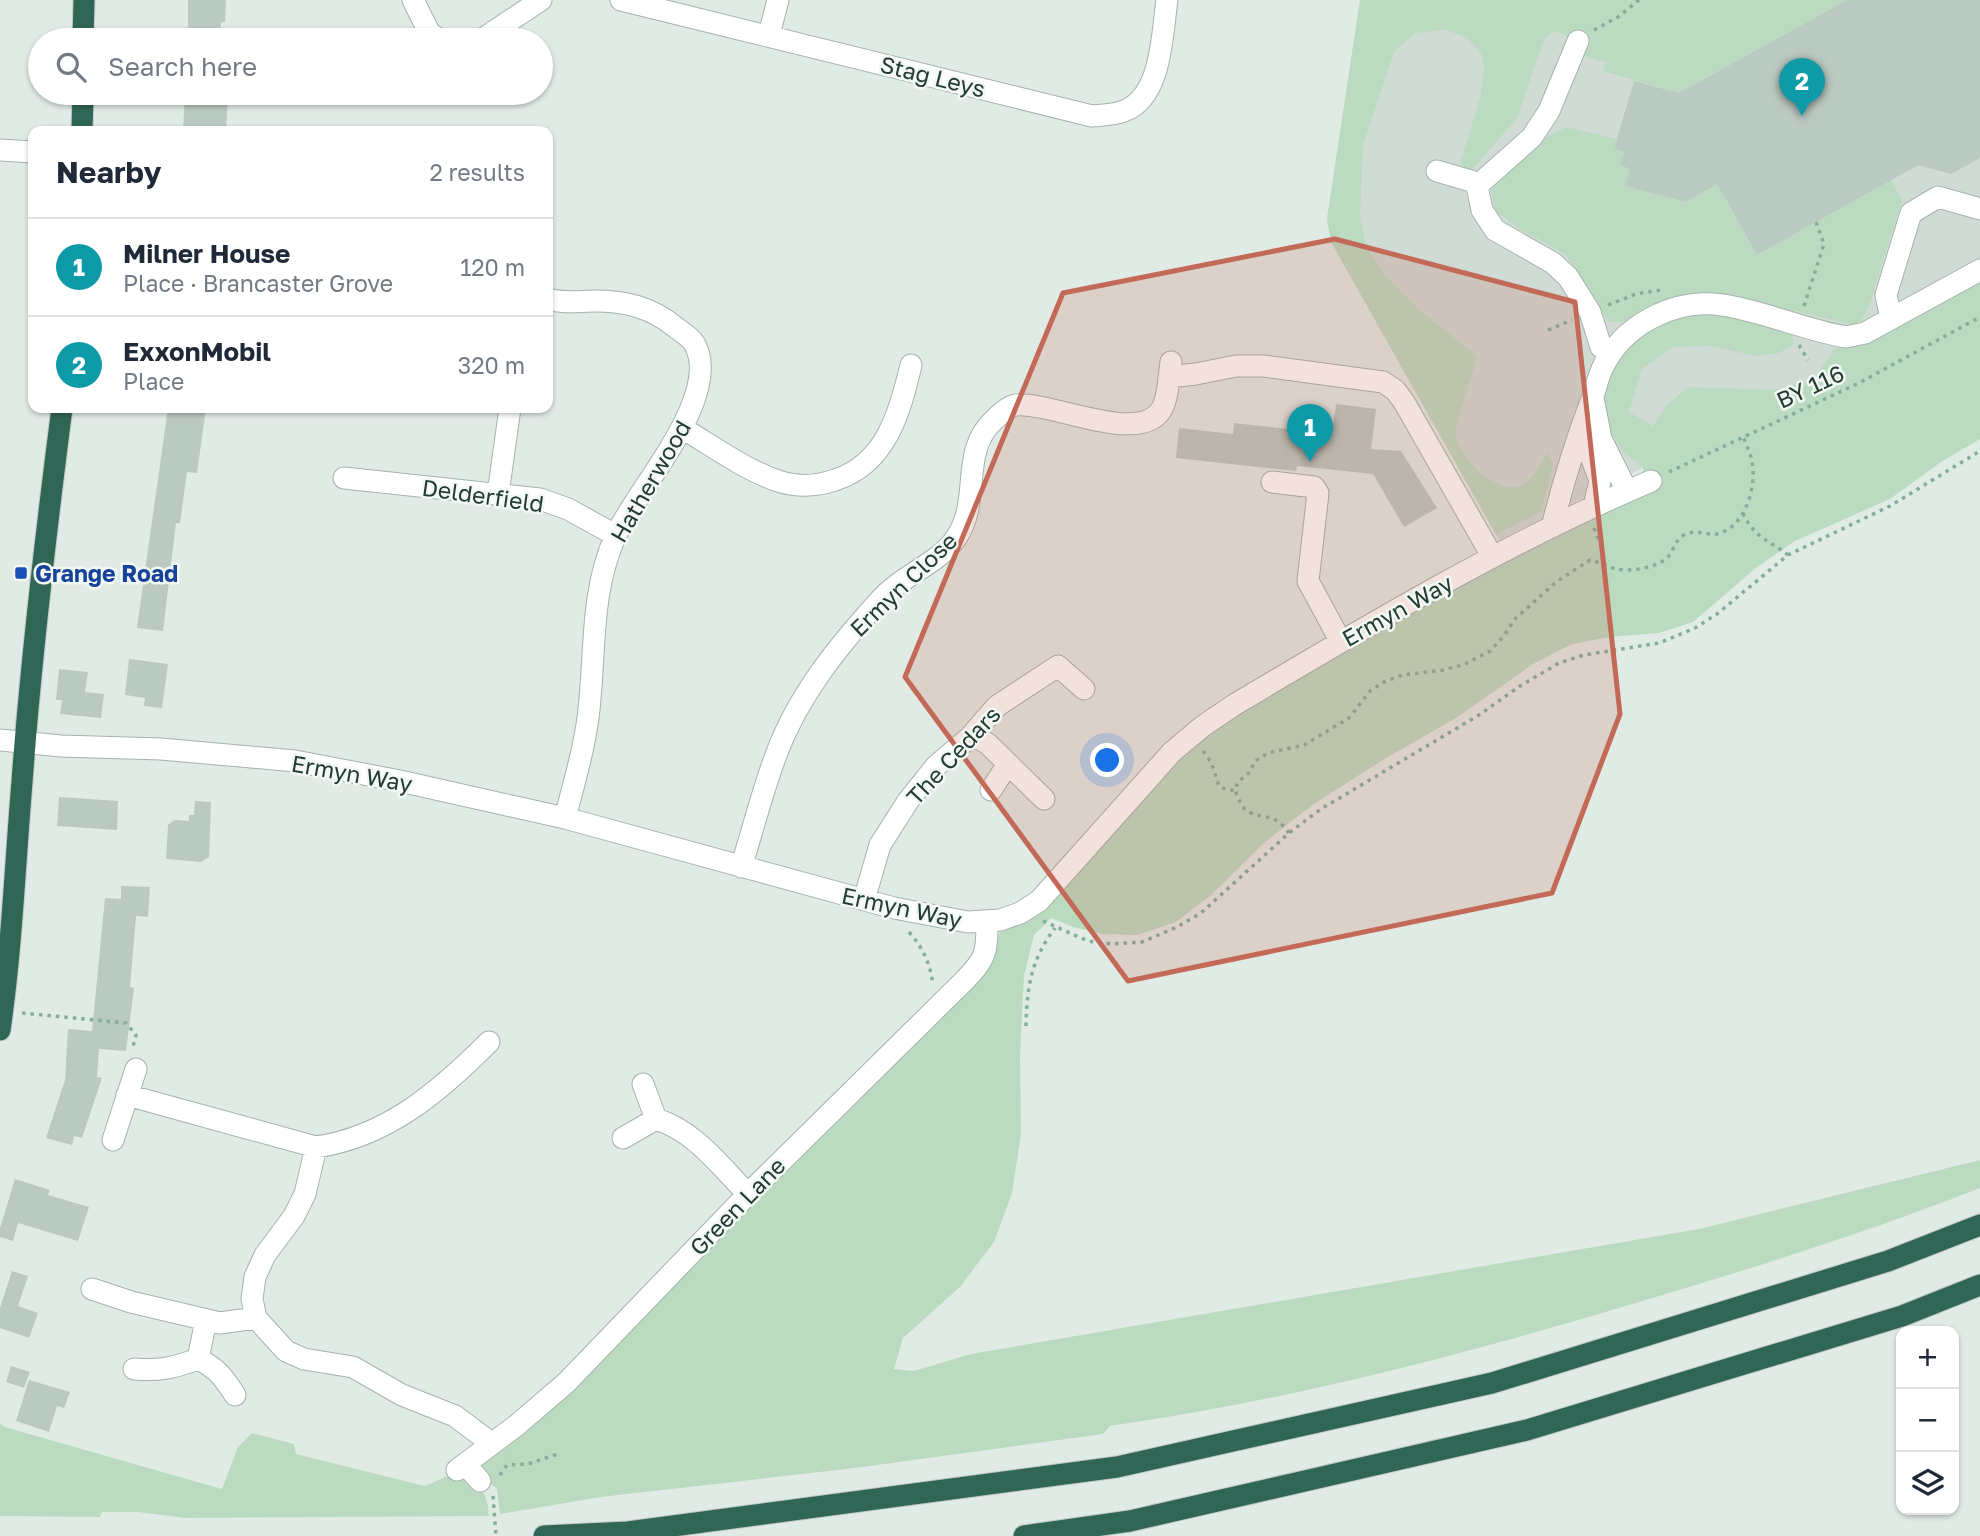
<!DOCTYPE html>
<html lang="en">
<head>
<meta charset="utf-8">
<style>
	:root { --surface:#fff; --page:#f6f6f7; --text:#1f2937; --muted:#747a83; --line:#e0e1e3; --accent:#7c3aed }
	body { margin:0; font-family:"Golos Text",sans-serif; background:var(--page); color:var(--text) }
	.controls { position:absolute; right:21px; bottom:21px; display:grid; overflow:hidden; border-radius:14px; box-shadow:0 2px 5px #0004 }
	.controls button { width:63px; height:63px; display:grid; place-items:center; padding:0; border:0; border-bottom:2px solid var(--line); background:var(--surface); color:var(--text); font:35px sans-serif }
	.you { position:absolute; left:1108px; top:761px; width:24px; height:24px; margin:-18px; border:5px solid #fff; border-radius:50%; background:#1a73e8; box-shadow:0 0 0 10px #1a73e833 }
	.badge { display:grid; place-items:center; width:46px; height:46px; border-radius:50%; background:var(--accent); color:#fff; font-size:23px; font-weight:700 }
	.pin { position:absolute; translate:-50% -58px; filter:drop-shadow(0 2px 4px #0008) }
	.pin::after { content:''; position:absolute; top:37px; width:24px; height:21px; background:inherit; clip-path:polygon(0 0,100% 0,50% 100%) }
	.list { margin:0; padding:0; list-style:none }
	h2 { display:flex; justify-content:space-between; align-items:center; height:91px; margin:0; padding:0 28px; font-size:30px }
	h2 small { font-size:23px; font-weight:400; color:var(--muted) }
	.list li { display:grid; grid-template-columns:46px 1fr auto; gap:21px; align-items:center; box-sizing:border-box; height:98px; padding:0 28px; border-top:2px solid var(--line) }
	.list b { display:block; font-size:26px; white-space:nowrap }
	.list p { margin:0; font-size:23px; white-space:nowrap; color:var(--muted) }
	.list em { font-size:23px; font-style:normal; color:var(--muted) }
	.icon { flex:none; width:38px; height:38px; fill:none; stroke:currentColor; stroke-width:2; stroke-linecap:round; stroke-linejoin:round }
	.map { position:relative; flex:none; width:1980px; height:1536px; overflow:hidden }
	.search { position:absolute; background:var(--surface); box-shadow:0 2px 5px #0004; left:28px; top:28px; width:525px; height:77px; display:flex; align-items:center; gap:18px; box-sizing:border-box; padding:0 24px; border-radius:38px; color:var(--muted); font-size:26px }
	.panel { position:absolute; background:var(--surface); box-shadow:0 2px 5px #0004; left:28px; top:126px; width:525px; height:287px; border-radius:14px }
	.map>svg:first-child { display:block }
	.built { fill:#d0dbd5 }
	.green { fill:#bbdbc1 }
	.building { fill:#bac9c1 }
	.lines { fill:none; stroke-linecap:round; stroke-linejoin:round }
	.minor-casing { stroke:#a4b3ac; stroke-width:23 }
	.highway-casing { stroke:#c1c8c6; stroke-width:23 }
	.path { stroke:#84ad9c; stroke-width:3.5; stroke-dasharray:3.5 5; stroke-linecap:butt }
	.minor { stroke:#fff; stroke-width:21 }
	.highway { stroke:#306655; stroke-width:21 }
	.marked { fill:#c26957; fill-opacity:0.2; stroke:#c26957; stroke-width:5; stroke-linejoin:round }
	.transit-dot { fill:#1a4fb4; stroke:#f2f8f4; stroke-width:2.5 }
	.labels { text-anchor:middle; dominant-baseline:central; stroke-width:5; stroke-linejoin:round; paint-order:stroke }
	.street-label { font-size:23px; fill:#233b32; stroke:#f2f8f4 }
	.transit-label { font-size:23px; font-weight:bold; fill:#164399; stroke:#f2f8f4; text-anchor:start }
</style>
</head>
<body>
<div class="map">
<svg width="1980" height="1536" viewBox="0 0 1980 1536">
	<rect width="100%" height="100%" fill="#e1ebe6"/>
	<path class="built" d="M1360 0H1980V298L1499 540 1331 242 1327 219Z"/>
	<path class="green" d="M1360 0H1847L1679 93 1603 71 1606 63 1583 55 1565 35 1554 31 1544 40 1517 118 1472 170 1460 165 1481 94 1484 68 1481 53 1466 37 1445 30 1415 33 1394 52 1363 145 1360 216 1366 247 1386 276 1423 313 1477 356C1473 377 1455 418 1456 435 1457 456 1493 491 1516 487 1532 484 1540 465 1547 452L1553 465 1541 512 1496 534 1331 242 1327 219Z
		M1566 127 1617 139 1614 149 1624 152 1620 165 1630 169 1625 186 1686 202 1734 175 1723 196 1757 255 1891 180 1902 200 1870 303 1859 326C1808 315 1735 292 1684 300 1658 304 1635 327 1608 321L1565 254 1518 228 1496 211 1491 190 1542 140Z
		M1980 278V439L1941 462 1890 499 1795 541 1757 567 1693 622 1659 633 1610 637 1572 644 1533 664 1456 718 1381 761 1311 806 1265 842 1210 896 1176 922 1137 935 1103 934 1073 927 1051 918 1034 935 1024 976 1020 1055 1021 1134 1012 1193 994 1242 960 1287 903 1338 894 1369 914 1371 971 1354 1699 1229 1980 1160V1188C1866 1233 1747 1270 1629 1305 1459 1356 1286 1401 1110 1426L1103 1434 855 1468 601 1497 500 1514 497 1489 483 1477 478 1464 747 1206 988 968 1000 932 1019 924 1199 734 1508 555 1642 493 1643 468 1621 450 1605 424 1604 390 1619 357 1645 331 1696 311 1737 315 1792 332 1793 345 1779 353 1757 356 1710 346 1673 347 1642 369 1629 412 1653 426 1667 405 1688 387 1775 390 1814 379 1834 349 1861 342Z
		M0 1423 5 1427 222 1489 238 1447 252 1433 294 1444 296 1454 425 1486 452 1474C478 1483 487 1486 489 1516L185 1518 138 1512H102L100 1517 0 1516Z"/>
	<path class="building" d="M188 0H226L225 22H221L220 40H188Z
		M1847 0H1980V158L1951 174 1918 165 1757 255 1717 184 1686 202 1625 186 1630 169 1620 165 1624 152 1614 149 1634 81 1679 93Z
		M185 93H228L226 131H183Z
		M1336 404 1376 409 1371 449 1401 451 1437 508 1404 527 1373 474 1297 466 1296 471 1176 458 1179 428 1233 434 1234 423 1332 434Z
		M168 408H206L197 473 187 472 180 523H176L163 631 137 628Z
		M129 659 168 664 162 708 144 706 145 698 125 695Z
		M59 669 88 672 85 692 104 694 101 718 60 714 62 700H56Z
		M59 797 118 801 117 830 57 826Z
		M195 801 211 802 209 857 201 862 166 859 168 825 174 820 189 821V815H194Z
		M121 886 150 887 148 917 136 916 130 987 134 988 126 1051 99 1049 97 1077 102 1078 82 1138 74 1136 72 1145 46 1138 65 1080 68 1029 92 1031 105 898 121 899Z
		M15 1179 50 1190 48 1195 89 1207 78 1241 18 1223 13 1241 0 1237V1228Z
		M12 1271 28 1276 18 1306 38 1313 29 1338 0 1328V1308Z
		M11 1366 30 1372 24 1388 6 1382Z
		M29 1380 70 1392 64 1408 57 1406 49 1432 16 1421Z"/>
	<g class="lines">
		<g class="minor-casing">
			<path id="minor" d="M413 0 429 32 439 40
				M621 0 1092 116C1102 115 1114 115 1124 111 1162 97 1162 34 1167 0
				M769 35 778 0
				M481 40 541 0
				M0 150 33 152
				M1437 171 1471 181 1477 186 1482 210 1495 230 1553 263 1568 277 1590 312 1601 347 1610 354
				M1477 186 1532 137 1549 111 1578 41
				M548 299C563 304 579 301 595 301 625 301 650 307 674 326 680 331 690 337 694 343 725 395 635 491 615 537 592 589 595 644 590 699 587 740 575 779 565 818
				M1891 319 1886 295 1911 213 1938 197 1980 209
				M1169 377 1196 374 1236 366H1264L1383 382 1395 390 1404 402 1492 556
				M1593 398 1601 439 1627 491
				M1583 424 1586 443 1600 481 1594 506
				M682 428C713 446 746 471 781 482 798 487 818 486 835 480 886 464 900 412 911 365
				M344 478 540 499 568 509 615 535
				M1272 482 1314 487 1318 493 1308 581 1341 642
				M498 494 510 408
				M1552 527C1563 483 1574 446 1590 404 1595 393 1597 380 1602 369 1622 325 1674 298 1722 305 1764 311 1804 330 1846 337L1865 333 1980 270
				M970 737 978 738 988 744 1044 799
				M0 740 61 746 161 749 295 761 400 781 565 818 894 908 968 922 1000 920 1020 913 1039 901 1172 752 1203 726 1234 705C1370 624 1506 543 1651 481
				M991 790 1008 764
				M741 867C753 830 762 792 776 755 798 695 839 645 882 598 904 574 938 564 956 538 982 501 959 452 994 420 999 415 1009 406 1016 405 1052 401 1148 450 1164 404 1169 391 1169 376 1171 362
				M864 900 880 845 908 801 936 766 970 737 997 706 1058 666 1084 689
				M643 1084 656 1119C695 1131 720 1166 748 1194
				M127 1095 316 1147C387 1137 440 1091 489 1042
				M623 1138 656 1119
				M113 1140 136 1069
				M316 1147 305 1194 294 1216 265 1255 255 1277 252 1299 256 1318 286 1351 304 1359 353 1367 402 1395 455 1416 491 1443
				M92 1289 131 1302 220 1323 256 1318
				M198 1359C217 1368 224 1378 235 1395
				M134 1369C161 1371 173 1368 198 1359L206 1320
				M466 1465 480 1481
				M457 1470 517 1425 566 1383 748 1194 964 981C986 958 987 954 987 922"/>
		</g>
		<g class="highway-casing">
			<path id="highway" d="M83 40 84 0
				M82 131 83 93
				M0 1030C12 947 15 865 22 782 31 657 46 532 62 408
				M544 1536 628 1532 1117 1467 1492 1383 1888 1261 1980 1225
				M1024 1536 1130 1521 1527 1430 1902 1316 1980 1285"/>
		</g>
		<path class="path" d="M1594 30 1618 17 1639 0
			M1608 305 1636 294 1661 290
			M1804 306 1824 244 1816 222
			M1548 330 1572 320
			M1799 345 1808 360
			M1669 472 1859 383 1980 317
			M1743 513C1754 538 1768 539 1788 555
			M1594 528 1602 549 1603 563
			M1203 751 1211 762 1219 786 1227 790H1234
			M1289 833C1286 829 1282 824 1277 821 1268 815 1254 817 1246 810 1240 805 1238 797 1235 790L1238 782 1250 772 1255 761 1268 753 1304 745 1349 718 1371 690 1384 682 1402 675 1444 670 1465 664 1490 651 1504 636 1515 619 1556 582 1590 560C1599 562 1607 567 1616 569 1630 572 1657 568 1668 557 1674 550 1675 540 1684 535 1695 529 1705 535 1716 534 1745 529 1757 487 1752 462 1751 454 1746 445 1743 436
			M1043 921 1088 941 1112 944 1142 942 1177 927 1201 913 1289 833 1321 809 1479 715 1520 686 1559 663 1584 655 1659 643 1695 628 1717 614 1788 555 1890 506 1980 451
			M909 932C923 948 930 963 933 984
			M22 1013 126 1023 136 1035 132 1050
			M1026 1026C1027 986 1031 960 1055 928
			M500 1475 507 1465 528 1464 558 1454
			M493 1496 496 1536"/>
		<use href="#minor" class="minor"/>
		<use href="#highway" class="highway"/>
	</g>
	<path class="marked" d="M1335 239 1575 302 1620 714 1552 893 1128 981 905 677 1063 293Z"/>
	<rect class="transit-dot" x="14" y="566" width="14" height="14" rx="3.5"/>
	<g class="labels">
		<g class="street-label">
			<text transform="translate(933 76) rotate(14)">Stag Leys</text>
			<text transform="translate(1810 386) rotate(-25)">BY 116</text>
			<text transform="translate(650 481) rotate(-60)">Hatherwood</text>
			<text transform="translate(483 495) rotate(8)">Delderfield</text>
			<text transform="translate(903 584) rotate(-44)">Ermyn Close</text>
			<text transform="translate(1397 610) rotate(-29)">Ermyn Way</text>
			<text transform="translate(953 755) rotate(-47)">The Cedars</text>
			<text transform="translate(352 773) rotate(10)">Ermyn Way</text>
			<text transform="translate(902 907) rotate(12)">Ermyn Way</text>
			<text transform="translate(737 1206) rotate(-46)">Green Lane</text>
		</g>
		<g class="transit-label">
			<text x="35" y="573">Grange Road</text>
		</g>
	</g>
</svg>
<div class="controls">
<button>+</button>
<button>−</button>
<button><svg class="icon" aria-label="layers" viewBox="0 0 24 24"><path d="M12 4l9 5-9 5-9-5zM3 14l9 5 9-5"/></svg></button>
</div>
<div class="you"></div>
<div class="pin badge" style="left:1310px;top:462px;background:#0f9aa8">1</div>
<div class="pin badge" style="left:1802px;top:116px;background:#0f9aa8">2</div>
<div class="search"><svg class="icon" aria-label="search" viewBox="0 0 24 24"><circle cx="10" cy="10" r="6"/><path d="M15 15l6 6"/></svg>Search here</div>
<section class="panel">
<h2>Nearby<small>2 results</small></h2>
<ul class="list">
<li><span class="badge" style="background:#0f9aa8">1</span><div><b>Milner House</b><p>Place · Brancaster Grove</p></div><em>120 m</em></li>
<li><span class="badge" style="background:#0f9aa8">2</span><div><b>ExxonMobil</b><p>Place</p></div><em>320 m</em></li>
</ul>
</section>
</div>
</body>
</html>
